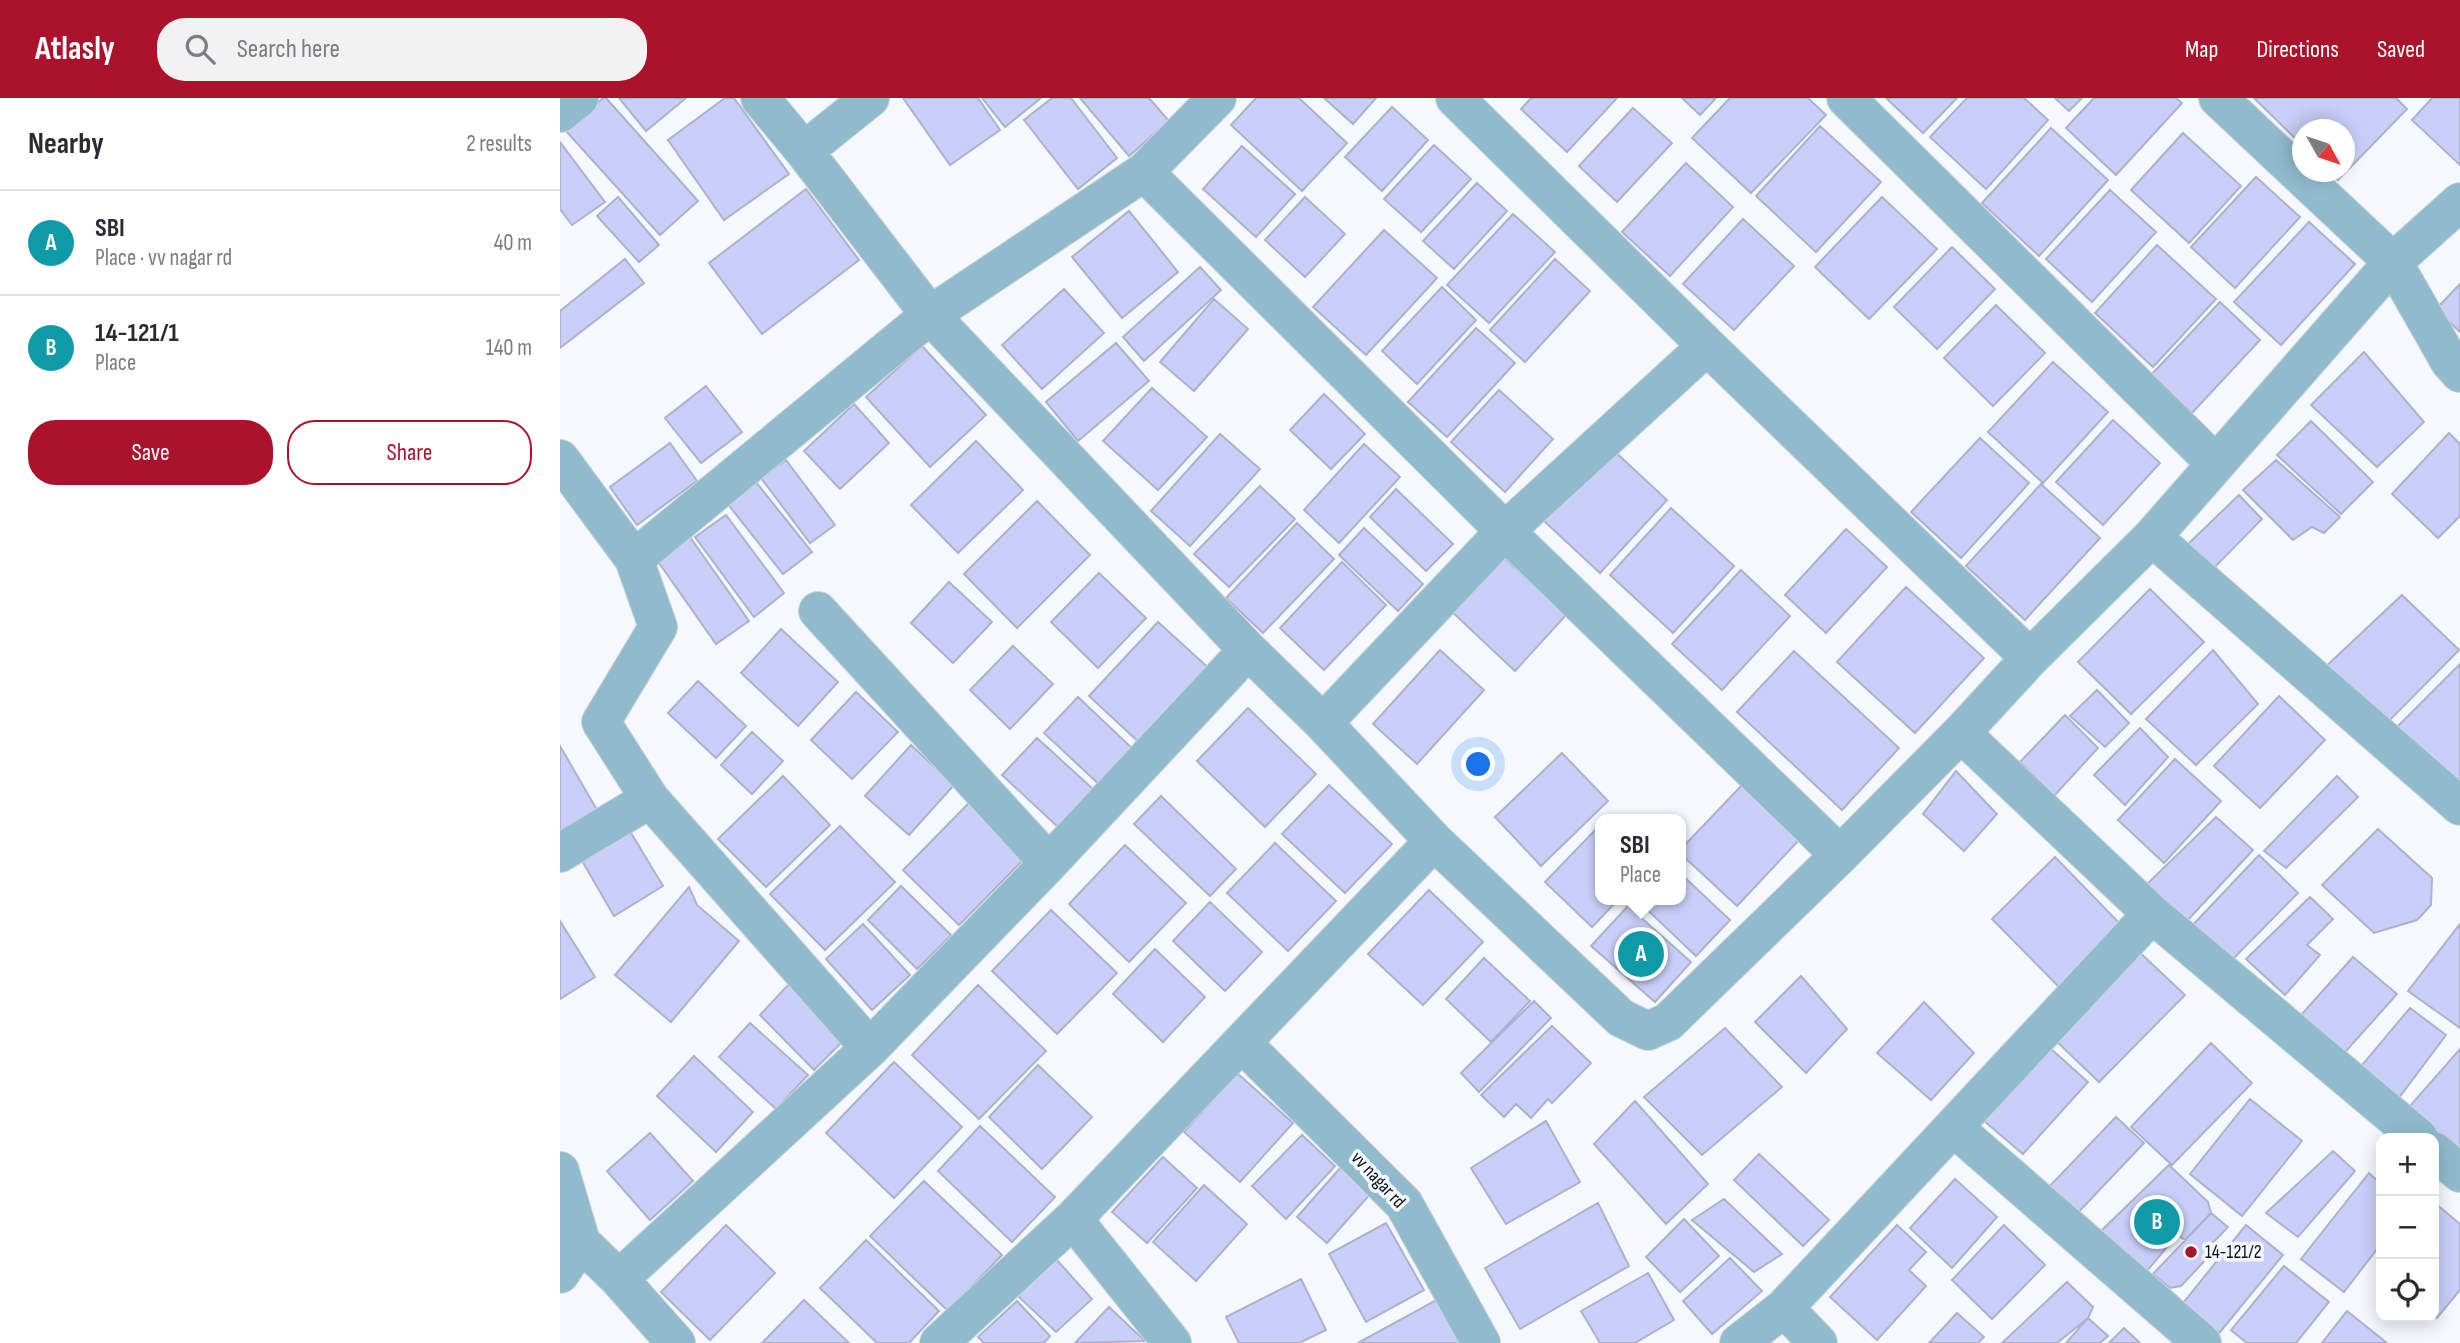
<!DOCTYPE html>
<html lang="en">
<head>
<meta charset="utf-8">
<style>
	:root { --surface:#fff; --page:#f2f2f3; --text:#2b2b33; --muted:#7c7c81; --line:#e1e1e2; --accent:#aa132b }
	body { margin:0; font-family:"Sofia Sans Condensed",sans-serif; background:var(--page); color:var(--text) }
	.controls { position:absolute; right:21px; bottom:21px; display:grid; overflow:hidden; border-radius:14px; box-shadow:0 4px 18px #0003 }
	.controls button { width:63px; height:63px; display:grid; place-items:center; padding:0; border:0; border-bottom:2px solid var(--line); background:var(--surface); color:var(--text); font:35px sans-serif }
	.compass { position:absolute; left:1732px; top:21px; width:63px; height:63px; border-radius:50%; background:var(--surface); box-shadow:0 4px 18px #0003; rotate:130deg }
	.you { position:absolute; left:919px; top:667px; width:24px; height:24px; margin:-18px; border:5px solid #fff; border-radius:50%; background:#1a73e8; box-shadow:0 0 0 10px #1a73e833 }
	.badge { display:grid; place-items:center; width:46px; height:46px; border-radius:50%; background:var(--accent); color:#fff; font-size:23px; font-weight:700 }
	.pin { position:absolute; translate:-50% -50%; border:4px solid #fff; box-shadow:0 2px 7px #0006 }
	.popup { position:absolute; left:1035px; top:716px; width:91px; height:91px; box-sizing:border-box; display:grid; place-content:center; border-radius:14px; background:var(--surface); filter:drop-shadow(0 2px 5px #0005); font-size:23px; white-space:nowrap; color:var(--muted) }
	.popup b { font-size:26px; color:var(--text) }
	.popup::after { content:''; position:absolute; left:50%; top:100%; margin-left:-14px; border:14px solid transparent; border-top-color:var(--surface) }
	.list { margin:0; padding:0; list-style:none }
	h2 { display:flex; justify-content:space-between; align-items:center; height:91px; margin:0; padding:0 28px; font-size:30px }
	h2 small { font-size:23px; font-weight:400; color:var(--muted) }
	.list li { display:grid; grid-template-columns:46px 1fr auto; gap:21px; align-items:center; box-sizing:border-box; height:105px; padding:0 28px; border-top:2px solid var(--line) }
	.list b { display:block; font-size:26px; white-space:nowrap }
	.list p { margin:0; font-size:23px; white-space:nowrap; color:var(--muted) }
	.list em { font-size:23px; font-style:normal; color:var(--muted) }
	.actions { display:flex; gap:14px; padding:21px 28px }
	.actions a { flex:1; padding:16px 0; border:2px solid var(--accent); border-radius:28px; text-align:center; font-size:24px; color:var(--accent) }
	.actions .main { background:var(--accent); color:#fff }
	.icon { flex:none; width:38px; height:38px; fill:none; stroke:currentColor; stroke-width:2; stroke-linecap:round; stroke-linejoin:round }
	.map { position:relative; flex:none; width:1900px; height:1245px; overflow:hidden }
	header { display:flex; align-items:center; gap:42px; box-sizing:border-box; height:98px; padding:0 35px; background:var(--accent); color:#fff }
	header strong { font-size:33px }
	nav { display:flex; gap:38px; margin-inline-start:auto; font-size:24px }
	.search { width:490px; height:63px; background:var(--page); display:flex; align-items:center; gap:18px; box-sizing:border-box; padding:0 24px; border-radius:28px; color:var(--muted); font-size:26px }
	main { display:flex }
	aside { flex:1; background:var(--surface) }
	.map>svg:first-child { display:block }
	.building { fill:#c9cff9; stroke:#adb1cc; stroke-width:2 }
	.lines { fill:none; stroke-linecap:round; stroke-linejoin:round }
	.minor-casing { stroke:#cfd4d9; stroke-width:40 }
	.minor { stroke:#90bbcd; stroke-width:38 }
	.poi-dot { fill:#aa132b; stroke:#f5f9fe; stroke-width:2.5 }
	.labels { text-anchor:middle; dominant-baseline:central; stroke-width:7; stroke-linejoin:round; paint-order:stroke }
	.street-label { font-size:19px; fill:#0a1119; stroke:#f5f9fe }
	.poi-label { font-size:19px; fill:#0a1119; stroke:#f5f9fe; text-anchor:start }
</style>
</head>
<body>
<header>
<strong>Atlasly</strong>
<div class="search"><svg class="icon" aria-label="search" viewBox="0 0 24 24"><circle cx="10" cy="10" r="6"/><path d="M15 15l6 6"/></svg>Search here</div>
<nav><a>Map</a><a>Directions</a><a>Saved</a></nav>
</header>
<main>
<aside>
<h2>Nearby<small>2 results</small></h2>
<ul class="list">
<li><span class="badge" style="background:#0f9aa8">A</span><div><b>SBI</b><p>Place · vv nagar rd</p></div><em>40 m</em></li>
<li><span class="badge" style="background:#0f9aa8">B</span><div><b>14-121/1</b><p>Place</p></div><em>140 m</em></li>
</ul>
<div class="actions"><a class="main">Save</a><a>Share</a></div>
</aside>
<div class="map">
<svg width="1900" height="1245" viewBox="0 0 1900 1245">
	<rect width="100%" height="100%" fill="#f5f9fe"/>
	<path class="building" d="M43 0H46L138 103 100 137 6 33Z
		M59 0H126L86 33Z
		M165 0H174L229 76 164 122 108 42Z
		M343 0H418L440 32 390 67Z
		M422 0H481L445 29Z
		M492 0H511L557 60 518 91 464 22Z
		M520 0H589L609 23 569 58Z
		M696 0H739L787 45 742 93 671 27Z
		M764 0H816L793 26Z
		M971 0H1057L1007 54 961 11Z
		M1122 0H1156L1140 17Z
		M1170 0H1248L1266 17 1191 95 1132 40Z
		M1326 0H1397L1363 35Z
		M1407 0H1464L1488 22 1426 91 1370 39Z
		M1495 0H1522L1509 13Z
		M1534 0H1616L1622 5 1556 77 1506 30Z
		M1694 0H1836L1847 11 1778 82 1769 74H1784V32H1742V47Z
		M1872 0H1900V67L1852 22Z
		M832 9 868 42 822 93 785 59Z
		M1073 10 1112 45 1057 104 1019 68Z
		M1260 28 1321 84 1256 154 1196 98Z
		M1491 30 1548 82 1479 158 1422 105Z
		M1623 35 1681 88 1629 145 1571 92Z
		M0 44 45 104 12 127 0 111Z
		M874 47 911 81 861 134 824 101Z
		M682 48 735 96 696 139 643 91Z
		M1126 65 1173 109 1110 178 1062 134Z
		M1696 79 1740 119 1675 190 1631 149Z
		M917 85 947 113 894 171 863 143Z
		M246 91 299 162 202 236 149 165Z
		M1550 92 1596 134 1532 204 1486 161Z
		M58 99 99 147 79 164 37 118Z
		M745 99 785 136 745 179 705 142Z
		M1322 99 1377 151 1309 221 1255 169Z
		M569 113 618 174 562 220 512 159Z
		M953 116 995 154 929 225 887 187Z
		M1183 121 1234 168 1174 232 1123 186Z
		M1749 124 1795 166 1721 247 1674 204Z
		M824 132 877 180 806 257 753 209Z
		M1597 147 1656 201 1593 269 1535 215Z
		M1392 149 1435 191 1377 251 1334 209Z
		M65 161 84 185 0 250V213Z
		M995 161 1030 193 965 264 930 232Z
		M640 169 661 192 584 263 563 239Z
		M1900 186V234L1876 211Z
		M882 189 916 222 857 286 822 253Z
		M504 191 544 235 482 291 442 247Z
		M654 201 688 231 634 293 600 264Z
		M1660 204 1700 242 1632 315 1591 277Z
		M1436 207 1485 255 1433 308 1384 260Z
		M916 230 955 265 887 339 848 304Z
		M556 245 589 283 518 343 486 304Z
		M362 248 426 317 370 369 306 299Z
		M1804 254 1864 324 1817 369 1751 307Z
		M1493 264 1548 314 1483 385 1428 334Z
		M146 288 182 334 141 365 105 320Z
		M592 290 647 339 598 392 543 343Z
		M939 292 993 341 945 394 891 344Z
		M764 296 805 336 771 371 730 332Z
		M294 306 329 345 280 391 244 353Z
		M1553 322 1600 365 1543 427 1496 384Z
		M1751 323 1813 384 1781 416 1717 357Z
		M1889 335 1900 346V418L1878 440 1832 396Z
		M660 336 700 371 630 448 591 413Z
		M1420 340 1469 385 1401 460 1351 414Z
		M416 343 463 392 398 455 351 407Z
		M110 345 137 383 77 427 50 389Z
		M804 346 840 379 779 445 744 412Z
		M1051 350 1107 402 1040 475 984 423Z
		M226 362 275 427 250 445 201 380Z
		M1716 362 1780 419 1764 435 1752 429 1733 442 1683 392Z
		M195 383 252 454 223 476 167 405Z
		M1481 386 1540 440 1465 522 1406 468Z
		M700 388 735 421 669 489 634 456Z
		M836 391 893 446 866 473 810 419Z
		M1679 397 1702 421 1653 471 1626 448Z
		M477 403 530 457 457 530 404 476Z
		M1111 410 1174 468 1113 535 1050 477Z
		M166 417 224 495 194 519 135 439Z
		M737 425 774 461 703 535 666 500Z
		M804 430 863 486 838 513 779 457Z
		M1286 431 1327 469 1266 535 1225 497Z
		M130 439 189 523 156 546 97 462Z
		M940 456 1006 517 955 573 889 511Z
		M782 464 826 507 764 572 720 530Z
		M1181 472 1230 518 1162 592 1112 546Z
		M539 475 586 520 538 570 491 524Z
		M389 484 432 524 393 565 351 525Z
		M1346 489 1424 560 1355 635 1277 564Z
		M1590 491 1644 544 1571 616 1518 564Z
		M1842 497 1899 552 1823 629 1759 575Z
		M598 524 652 573 583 648 529 598Z
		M221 531 278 584 238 628 181 575Z
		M453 548 493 586 450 631 410 592Z
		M880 552 924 592 857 666 813 626Z
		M1653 552 1698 606 1636 667 1586 621Z
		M1234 553 1339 650 1282 712 1177 614Z
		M1900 566V682L1893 691 1832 634Z
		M138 583 186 628 156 660 108 615Z
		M1537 592 1569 625 1545 649 1510 618Z
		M296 594 338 634 292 681 251 642Z
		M1719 598 1765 642 1700 710 1654 668Z
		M518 599 576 654 543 690 484 635Z
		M688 610 756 676 705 729 637 663Z
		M1505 617 1538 650 1494 698 1460 664Z
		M1580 630 1608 659 1565 707 1534 677Z
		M192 634 223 663 192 696 161 667Z
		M477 640 533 691 498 729 442 677Z
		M351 647 394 687 349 737 305 698Z
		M0 648 37 712 0 733Z
		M1002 655 1048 703 981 768 935 719Z
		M1615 661 1661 703 1604 765 1558 722Z
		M1396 673 1437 716 1404 753 1363 716Z
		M223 678 270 727 206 789 158 741Z
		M1777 678 1798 699 1726 770 1704 753Z
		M1183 686 1240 741 1177 808 1121 756V751Z
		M769 687 832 746 785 795 722 736Z
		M601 698 676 771 650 798 574 726Z
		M409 705 465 760 399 827 343 772Z
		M1656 719 1693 752 1625 825 1584 789Z
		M65 725 103 788 54 818 17 754Z
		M1041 726V802H1058L1032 829 985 784Z
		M280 728 335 784 265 852 210 796Z
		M1818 731 1872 780 1871 807 1857 822 1814 835 1762 787Z
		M715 745 776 803 728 853 667 795Z
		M565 747 626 805 569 864 509 806Z
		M1699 757 1738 795 1666 868 1628 832Z
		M1495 759 1563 829 1501 891 1432 821Z
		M1121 776 1170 822 1136 858 1077 802H1121Z
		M341 788 391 837 357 871 308 822Z
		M129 789 137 807 179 843 111 924 55 877Z
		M869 792 923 844 863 907 808 856Z
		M1750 799 1773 821 1747 847 1760 857 1725 897 1686 861Z
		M650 804 702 854 665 893 613 843Z
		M1068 808 1131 864 1095 904 1031 848Z
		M491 812 557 875 497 936 432 873Z
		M0 823 35 879 0 901Z
		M303 826 350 877 312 912 266 861Z
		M1900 826V930L1848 893Z
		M1575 850 1625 897 1539 984 1495 942Z
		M595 851 645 899 603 944 553 896Z
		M1793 859 1837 896 1779 961 1733 926Z
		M924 860 970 903 931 944 886 901Z
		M1241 878 1287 931 1246 975 1195 924Z
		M229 886 284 942 254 972 200 917Z
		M418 887 486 953 419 1021 352 957Z
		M974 903 991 920 919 994 901 975Z
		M1364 904 1414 955 1371 1002 1317 955Z
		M1850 910 1886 937 1832 1009 1792 979Z
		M190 925 248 977 216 1011 159 959Z
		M992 928 1031 965 992 1005 988 1001 971 1020 956 1006 944 1019 921 997Z
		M1165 930 1222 989 1142 1057 1084 999Z
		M1651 945 1692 985 1612 1067 1571 1029Z
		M1490 950 1528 984 1463 1056 1424 1023Z
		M1900 951V1057L1843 1016Z
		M134 958 193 1014 156 1054 97 998Z
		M334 964 402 1029 334 1100 266 1035Z
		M478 967 532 1019 482 1071 429 1019Z
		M677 975 733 1025 680 1084 624 1034Z
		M1690 1001 1742 1043 1682 1118 1630 1076Z
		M1075 1003 1148 1086 1106 1126 1034 1046Z
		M1556 1019 1584 1045 1512 1121 1485 1093Z
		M986 1023 1020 1084 946 1126 911 1070Z
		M420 1028 495 1099 452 1144 378 1073Z
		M90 1035 133 1083 90 1122 47 1073Z
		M742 1037 775 1068 726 1121 692 1088Z
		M1773 1053 1795 1073 1738 1139 1706 1115Z
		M1199 1056 1269 1122 1243 1148 1174 1082Z
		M603 1059 637 1090 587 1145 552 1114Z
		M789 1060 819 1086 767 1145 737 1119Z
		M1609 1067 1648 1104 1651 1115 1625 1142 1617 1137 1587 1173 1541 1133Z
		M1809 1075 1821 1086V1146L1784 1194 1741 1161Z
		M1395 1081 1437 1119 1392 1170 1350 1130Z
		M364 1083 442 1157 388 1213 310 1138Z
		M644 1087 687 1126 636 1183 593 1144Z
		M1164 1101 1222 1156 1194 1174 1132 1122Z
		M1038 1105 1069 1168 960 1231 925 1170Z
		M1875 1105 1900 1126V1192L1877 1220 1874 1218Z
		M1651 1115 1668 1129 1647 1151 1650 1157 1621 1188 1610 1190 1593 1176Z
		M1124 1121 1159 1158 1120 1194 1086 1159Z
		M826 1125 864 1192 806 1224 769 1156Z
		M166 1127 215 1175 150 1242 101 1194Z
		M1337 1127 1366 1154 1349 1172 1366 1188 1317 1242 1270 1199Z
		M1444 1127 1485 1167 1432 1221 1392 1182Z
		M1686 1127 1723 1157 1656 1239 1619 1210Z
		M306 1142 379 1213 349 1245H317L260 1190Z
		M495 1160 532 1201 496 1234 457 1197Z
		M1170 1160 1202 1193 1152 1236 1123 1203Z
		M1724 1168 1769 1204 1736 1245H1687L1671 1232Z
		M1088 1175 1114 1222 1075 1245H1040L1021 1213Z
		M741 1181 766 1232 739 1245H679L666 1219Z
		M1507 1184 1533 1209 1528 1220 1497 1245H1442Z
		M878 1201 902 1245H798Z
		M244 1202 289 1245H202Z
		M457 1203 490 1238 484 1245H424L418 1239Z
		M549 1209 585 1243 515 1245Z
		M1787 1213 1827 1245H1762Z
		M1397 1215 1424 1239 1418 1245H1369Z
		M1528 1220 1548 1238 1540 1245H1506Z
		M1564 1230 1580 1245H1549Z"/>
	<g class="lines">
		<g class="minor-casing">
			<path id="minor" d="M200 0 244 53 370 217 688 552 763 625 874 743 1061 920 1088 933 1108 924 1280 757 1401 635 1470 560 1592 439 1833 164 1900 104
				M895 0 1147 248 1470 560
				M1286 0 1656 366
				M1658 0 1833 164 1890 264 1900 275
				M0 15 19 0
				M244 53 310 0
				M584 74 945 433 1280 757
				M0 361 74 461 98 529 41 624 90 701 310 950
				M1592 439 1900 708
				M74 461 370 217 584 74 657 0
				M258 513 489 765
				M763 625 945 433 1147 248
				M1401 635 1592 816 1859 1040
				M0 755 90 701
				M682 945 844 1106 921 1245
				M1393 1029 1642 1245
				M1874 1053 1900 1075
				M0 1073 21 1144 59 1181 116 1245
				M513 1121 612 1245
				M0 1176 21 1144
				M59 1181 310 950 489 765 688 552
				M1224 1210 1258 1245
				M379 1245 513 1121 874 743
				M1179 1245 1224 1210 1592 816"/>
		</g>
		<use href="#minor" class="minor"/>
	</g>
	<circle class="poi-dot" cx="1631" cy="1154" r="7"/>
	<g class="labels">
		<g class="street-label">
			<text transform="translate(818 1082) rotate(47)">vv nagar rd</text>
		</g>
		<g class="poi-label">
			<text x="1645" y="1154">14-121/2</text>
		</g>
	</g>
</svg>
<div class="controls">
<button>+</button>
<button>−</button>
<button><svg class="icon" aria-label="locate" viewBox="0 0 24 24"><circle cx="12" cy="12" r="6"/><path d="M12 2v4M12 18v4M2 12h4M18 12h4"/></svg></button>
</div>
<svg class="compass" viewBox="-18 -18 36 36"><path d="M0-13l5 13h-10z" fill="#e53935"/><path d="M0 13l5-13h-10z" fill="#7c7c81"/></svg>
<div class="you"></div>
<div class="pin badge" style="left:1081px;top:856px;background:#0f9aa8">A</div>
<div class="popup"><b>SBI</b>Place</div>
<div class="pin badge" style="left:1597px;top:1124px;background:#0f9aa8">B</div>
</div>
</main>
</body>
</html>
